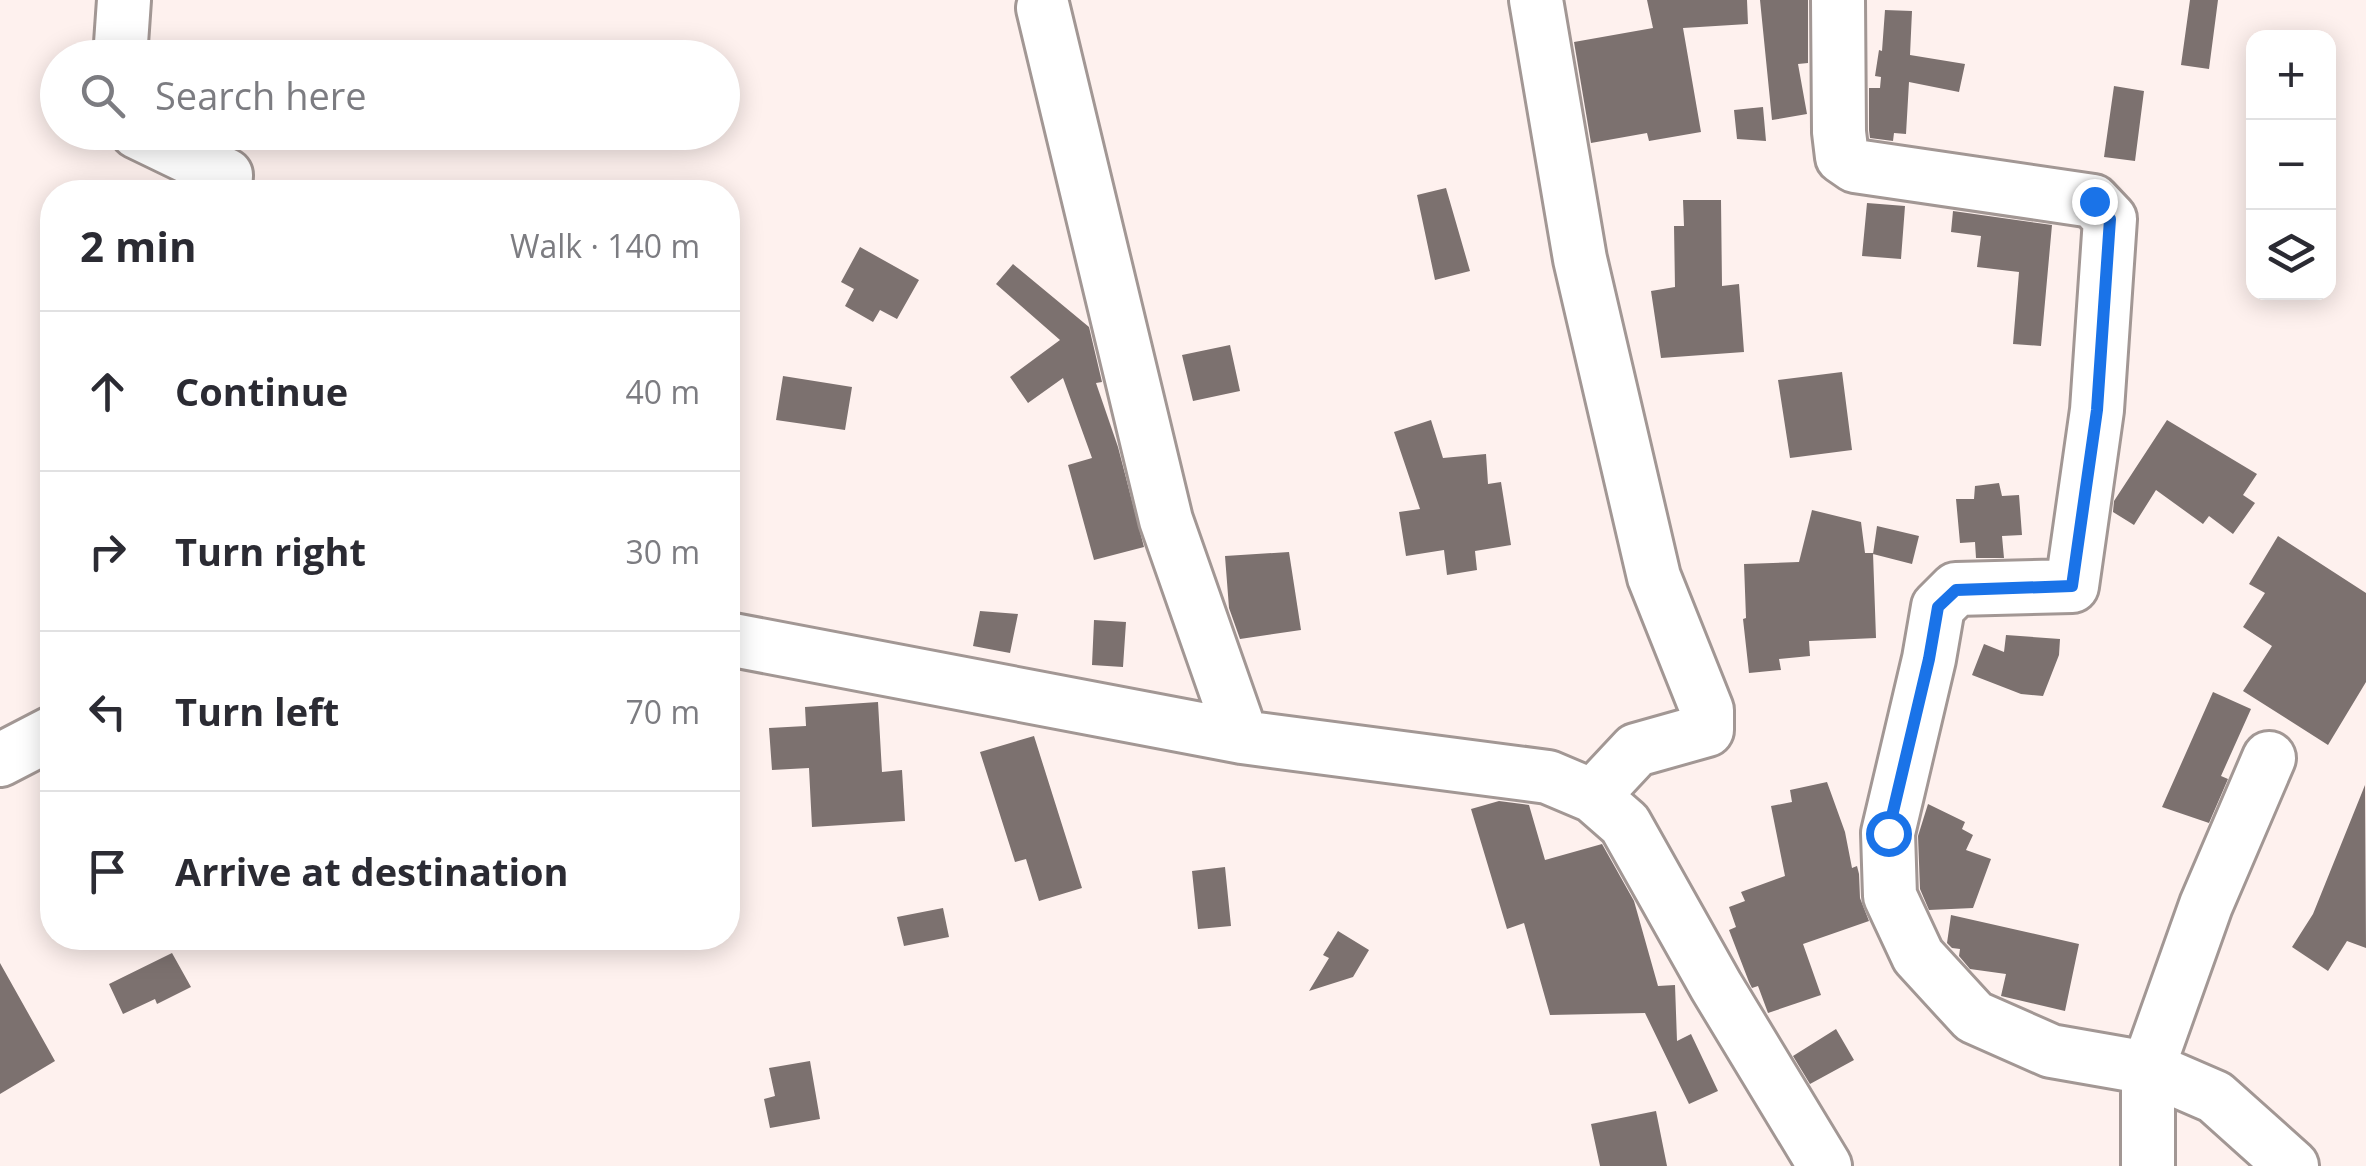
<!DOCTYPE html>
<html lang="en">
<head>
<meta charset="utf-8">
<style>
	:root { --surface:#fff; --page:#f7f7f7; --text:#2b2b33; --muted:#7c7c81; --line:#e1e1e2 }
	body { margin:0; font-family:"Open Sans",sans-serif; background:var(--page); color:var(--text) }
	.controls { position:absolute; right:30px; top:30px; display:grid; overflow:hidden; border-radius:20px; box-shadow:0 5px 25px #0003 }
	.controls button { width:90px; height:90px; display:grid; place-items:center; padding:0; border:0; border-bottom:2px solid var(--line); background:var(--surface); color:var(--text); font:50px sans-serif }
	.stop { position:absolute; width:30px; height:30px; margin:-22px; border:8px solid #1a73e8; border-radius:50%; background:#fff }
	.stop.end { background:#1a73e8; border-color:#fff; box-shadow:0 2px 10px #0008 }
	.list { margin:0; padding:0; list-style:none }
	h2 { display:flex; justify-content:space-between; align-items:center; height:130px; margin:0; padding:0 40px; font-size:42px }
	h2 small { font-size:32px; font-weight:400; color:var(--muted) }
	.list li { display:grid; grid-template-columns:65px 1fr auto; gap:30px; align-items:center; box-sizing:border-box; height:160px; padding:0 40px; border-top:2px solid var(--line) }
	.list b { display:block; font-size:38px; white-space:nowrap }
	.list em { font-size:32px; font-style:normal; color:var(--muted) }
	.icon { flex:none; width:55px; height:55px; fill:none; stroke:currentColor; stroke-width:2; stroke-linecap:round; stroke-linejoin:round }
	.map { position:relative; flex:none; width:2366px; height:1166px; overflow:hidden }
	.search { position:absolute; background:var(--surface); box-shadow:0 5px 25px #0003; left:40px; top:40px; width:700px; height:110px; display:flex; align-items:center; gap:25px; box-sizing:border-box; padding:0 35px; border-radius:55px; color:var(--muted); font-size:38px }
	.panel { position:absolute; background:var(--surface); box-shadow:0 5px 25px #0003; left:40px; top:180px; width:700px; height:770px; border-radius:40px }
	.map>svg:first-child { display:block }
	.building { fill:#7c716f }
	.lines { fill:none; stroke-linecap:round; stroke-linejoin:round }
	.minor-casing { stroke:#a29794; stroke-width:58 }
	.minor { stroke:#fff; stroke-width:52 }
	.route { stroke:#1a73e8; stroke-width:12 }
</style>
</head>
<body>
<div class="map">
<svg width="2366" height="1166" viewBox="0 0 2366 1166">
	<rect width="100%" height="100%" fill="#fef1ee"/>
	<path class="building" d="M1647 0H1747L1748 24 1683 28 1701 132 1649 141 1647 133 1591 143 1574 42 1653 28Z
		M1760 0H1808V63L1798 64 1807 114 1772 120Z
		M2190 0H2218L2209 69 2181 65Z
		M1885 10 1912 11 1910 55 1965 64 1959 92 1909 82 1906 134 1894 133 1893 141 1870 138 1869 130V88H1880L1881 77 1875 76 1879 50 1882 51Z
		M2114 86 2144 91 2135 161 2104 157Z
		M1763 107 1766 141 1737 139 1734 110Z
		M1446 188 1470 271 1435 280 1417 195Z
		M1683 200H1721L1722 286 1739 284 1744 352 1661 358 1651 291 1675 287 1674 226H1684Z
		M1867 203 1905 206 1901 259 1862 256Z
		M1953 211 2052 225 2041 346 2013 344 2019 272 1977 267 1981 236 1951 232Z
		M860 247 919 280 897 319 880 310 873 322 845 306 854 289 841 282Z
		M1013 264 1089 327 1102 382 1096 383 1118 447 1144 547 1094 560 1068 465 1092 458 1063 378 1028 403 1010 377 1060 340 996 284Z
		M1230 345 1240 391 1193 401 1182 355Z
		M1842 372 1852 450 1790 458 1778 380Z
		M783 376 852 387 845 430 776 420Z
		M1431 420 1443 458 1486 454 1488 484 1501 482 1511 545 1475 551 1477 570 1447 575 1444 550 1406 556 1399 512 1420 509 1394 432Z
		M2167 420 2257 474 2243 495 2255 503 2233 534 2209 516 2203 524 2156 490 2134 525 2113 512 2114 501Z
		M1999 483 2002 496 2019 495 2022 535 2002 536 2004 558H1976L1975 542 1960 543 1956 499H1974L1975 486Z
		M1812 510 1861 522 1865 553H1873L1876 638 1809 641 1810 656 1779 659 1781 670 1749 673 1743 619 1746 618 1744 564 1799 562Z
		M1877 526 1919 536 1912 564 1873 554Z
		M2278 536 2366 593V682L2328 745 2243 691 2272 646 2243 627 2265 593 2249 584Z
		M1289 552 1301 630 1240 639 1229 608 1225 556Z
		M980 611 1018 614 1010 653 973 646Z
		M1094 620 1126 622 1123 667 1092 665Z
		M2006 635 2060 639 2059 655 2043 696 2021 694 1972 675 1984 644 2004 652Z
		M2213 692 2251 709 2221 776 2228 779 2209 823 2162 807Z
		M878 702 882 772 902 770 905 821 812 827 809 768 772 770 769 728 806 726 805 707Z
		M1034 736 1082 888 1039 901 1026 859 1015 862 980 752Z
		M1827 782 1845 832 1852 868 1857 866 1859 874 1860 898 1869 921 1803 944 1821 995 1768 1013 1758 986 1752 988 1749 982 1729 930 1736 927 1729 907 1745 901 1741 892 1785 876 1771 806 1792 802 1790 790Z
		M2365 785 2366 948 2347 941 2328 971 2292 947 2313 914Z
		M1499 801 1529 805 1545 860 1602 844 1634 901 1658 986 1675 985 1677 1041 1691 1034 1718 1091 1689 1104 1645 1013 1550 1015 1524 923 1507 929 1471 809Z
		M1928 804 1965 822 1962 829 1973 835 1966 850 1991 859 1973 908 1929 910 1920 889 1918 836Z
		M1225 867 1231 926 1198 929 1192 871Z
		M943 908 949 937 904 946 897 917Z
		M1951 915 2079 944 2065 1011 2001 996 2006 974 1970 969 1959 956 1960 949 1952 948 1947 943Z
		M1338 931 1369 950 1353 977 1309 991 1329 958 1323 955Z
		M172 953 191 987 157 1004 155 999 123 1014 109 984Z
		M0 963 55 1061 0 1094Z
		M1836 1029 1854 1060 1810 1084 1793 1056Z
		M810 1061 820 1119 770 1128 764 1099 775 1096 769 1068Z
		M1656 1111 1667 1166H1600L1591 1124Z"/>
	<g class="lines">
		<g class="minor-casing">
			<path id="minor" d="M1536 0 1580 259 1654 577 1707 710V730L1636 750 1593 796
				M1838 0 1839 132 1842 157 1855 166 2093 201 2110 219 2097 410 2072 586 1956 589 1938 607 1929 659 1888 833 1890 896 1918 956 1974 1017 2051 1051 2148 1068 2215 1097 2292 1166
				M1043 8 1166 520 1242 737
				M120 58 124 0
				M137 132 226 175 225 192
				M728 639 1242 737 1548 777 1593 796 1625 824 1716 986 1825 1166
				M0 760 52 733
				M2148 1166V1068L2206 905 2269 758"/>
		</g>
		<use href="#minor" class="minor"/>
	</g>
	<g class="lines">
		<path class="route" d="M1888 833 1929 659 1938 607 1956 590 2072 586 2097 410 2110 219 2094 201"/>
	</g>
</svg>
<div class="controls">
<button>+</button>
<button>−</button>
<button><svg class="icon" aria-label="layers" viewBox="0 0 24 24"><path d="M12 4l9 5-9 5-9-5zM3 14l9 5 9-5"/></svg></button>
</div>
<div class="stop" style="left:1888px;top:833px"></div>
<div class="stop end" style="left:2094px;top:201px"></div>
<div class="search"><svg class="icon" aria-label="search" viewBox="0 0 24 24"><circle cx="10" cy="10" r="6"/><path d="M15 15l6 6"/></svg>Search here</div>
<section class="panel">
<h2>2 min<small>Walk · 140 m</small></h2>
<ul class="list">
<li><svg class="icon" aria-label="ahead" viewBox="0 0 24 24"><path d="M12 20V5M6 11l6-6 6 6"/></svg><div><b>Continue</b></div><em>40 m</em></li>
<li><svg class="icon" aria-label="right" viewBox="0 0 24 24"><path d="M7 20v-9h11M14 6l5 5-5 5"/></svg><div><b>Turn right</b></div><em>30 m</em></li>
<li><svg class="icon" aria-label="left" viewBox="0 0 24 24"><path d="M17 20v-9H6M10 6l-5 5 5 5"/></svg><div><b>Turn left</b></div><em>70 m</em></li>
<li><svg class="icon" aria-label="arrive" viewBox="0 0 24 24"><path d="M6 21V4h12l-3 4 3 4H6"/></svg><div><b>Arrive at destination</b></div></li>
</ul>
</section>
</div>
</body>
</html>
